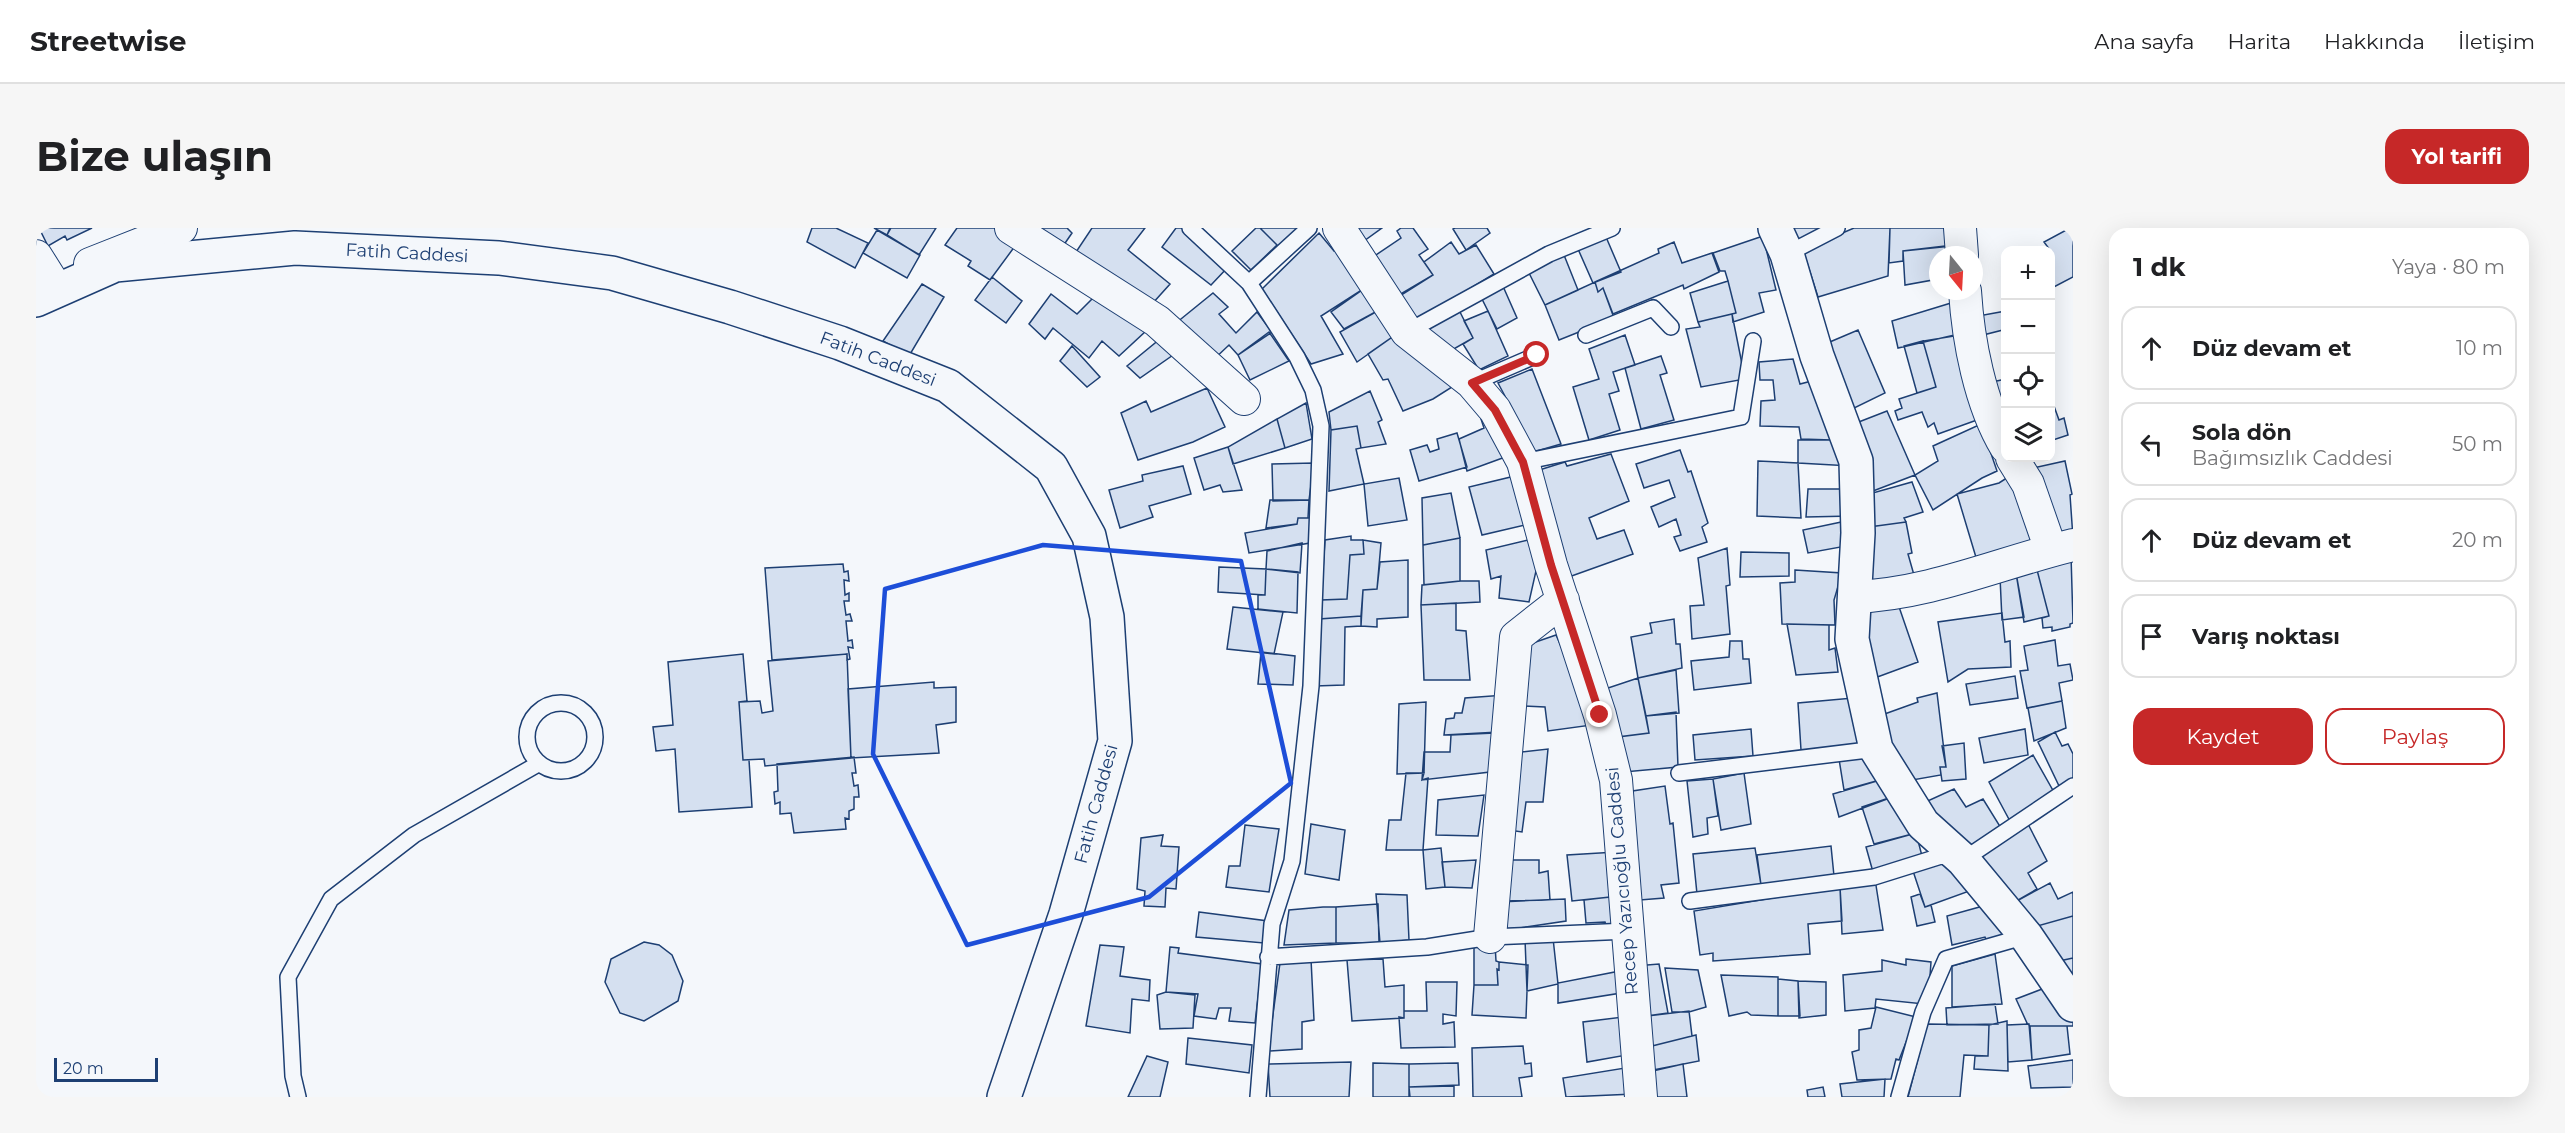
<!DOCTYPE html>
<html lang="tr">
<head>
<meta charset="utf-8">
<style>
	:root { --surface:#fff; --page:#f6f6f6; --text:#202124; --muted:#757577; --line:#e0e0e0; --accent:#c62828 }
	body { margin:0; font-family:Montserrat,sans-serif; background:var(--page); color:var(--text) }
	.controls { position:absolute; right:18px; top:18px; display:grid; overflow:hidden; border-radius:12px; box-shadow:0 6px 24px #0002 }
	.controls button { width:54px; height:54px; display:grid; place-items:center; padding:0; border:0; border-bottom:2px solid var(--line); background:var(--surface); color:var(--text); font:30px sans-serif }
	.compass { position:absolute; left:1893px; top:18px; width:54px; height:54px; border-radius:50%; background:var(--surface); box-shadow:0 6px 24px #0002; rotate:162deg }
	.scale { position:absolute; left:18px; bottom:15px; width:104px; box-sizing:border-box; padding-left:6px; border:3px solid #1d3f73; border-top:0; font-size:16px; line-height:21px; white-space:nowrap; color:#1d3f73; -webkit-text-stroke:4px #f4f7fb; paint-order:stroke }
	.stop { position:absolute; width:18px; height:18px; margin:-14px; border:4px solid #c62828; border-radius:50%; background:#fff }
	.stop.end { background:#c62828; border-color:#fff; box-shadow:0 2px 6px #0008 }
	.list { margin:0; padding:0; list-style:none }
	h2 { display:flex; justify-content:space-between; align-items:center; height:78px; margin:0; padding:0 24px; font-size:26px }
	h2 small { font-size:20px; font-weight:400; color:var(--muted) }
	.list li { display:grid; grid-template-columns:39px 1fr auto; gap:18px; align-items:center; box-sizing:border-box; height:84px; margin:0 12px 12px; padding:0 12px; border:2px solid var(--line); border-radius:18px }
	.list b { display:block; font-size:22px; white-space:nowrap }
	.list p { margin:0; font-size:20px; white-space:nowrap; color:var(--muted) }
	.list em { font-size:20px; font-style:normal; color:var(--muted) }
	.actions { display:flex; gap:12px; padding:18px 24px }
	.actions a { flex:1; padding:14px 0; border:2px solid var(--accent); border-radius:18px; text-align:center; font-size:21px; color:var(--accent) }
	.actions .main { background:var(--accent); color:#fff }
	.icon { flex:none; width:33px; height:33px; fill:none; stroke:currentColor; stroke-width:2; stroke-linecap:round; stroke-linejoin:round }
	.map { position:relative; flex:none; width:2037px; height:869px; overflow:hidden; border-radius:18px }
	header { display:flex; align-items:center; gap:36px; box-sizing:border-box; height:84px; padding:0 30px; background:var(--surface); border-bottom:2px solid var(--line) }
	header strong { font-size:28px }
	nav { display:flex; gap:33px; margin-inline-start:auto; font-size:21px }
	.intro { display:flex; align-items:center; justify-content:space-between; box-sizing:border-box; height:144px; padding:0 36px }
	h1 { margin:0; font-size:42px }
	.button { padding:15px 27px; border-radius:18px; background:var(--accent); color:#fff; font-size:21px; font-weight:700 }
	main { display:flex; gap:36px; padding:0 36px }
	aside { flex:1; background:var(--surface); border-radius:18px; box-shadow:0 6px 24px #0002 }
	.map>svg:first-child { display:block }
	.building { fill:#d5e0f0; stroke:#1d3f73; stroke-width:1.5 }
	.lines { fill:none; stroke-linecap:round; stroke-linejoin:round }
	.lane-casing { stroke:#1d3f73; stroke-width:18 }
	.street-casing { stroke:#1d3f73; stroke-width:34 }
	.secondary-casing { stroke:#1d3f73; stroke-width:36 }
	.lane { stroke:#f4f7fb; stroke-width:15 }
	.street { stroke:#f4f7fb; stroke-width:32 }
	.secondary { stroke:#f4f7fb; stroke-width:33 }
	.route { stroke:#c62828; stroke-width:8 }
	.marked { fill:none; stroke:#1d4ed8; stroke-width:4.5; stroke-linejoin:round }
	.labels { text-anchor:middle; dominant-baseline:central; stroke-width:4.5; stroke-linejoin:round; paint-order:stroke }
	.street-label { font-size:18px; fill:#1d3f73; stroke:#f4f7fb }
</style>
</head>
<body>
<header>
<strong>Streetwise</strong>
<nav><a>Ana sayfa</a><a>Harita</a><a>Hakkında</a><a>İletişim</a></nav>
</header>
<div class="intro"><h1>Bize ulaşın</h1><a class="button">Yol tarifi</a></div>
<main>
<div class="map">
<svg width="2037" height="869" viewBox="0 0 2037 869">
	<rect width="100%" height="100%" fill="#f4f7fb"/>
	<path class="building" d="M3 0H56L31 12 29 8 12 18Z
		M776 0H800L832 15 819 40 771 14Z
		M838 0H854L851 7Z
		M855 0H900L883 27 851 7Z
		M921 0H962L982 14 954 52 932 38 935 33 909 17Z
		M1003 0H1031L1036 5 1025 21Z
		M1056 0H1109L1092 22 1134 56 1116 76 1038 27Z
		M1140 0H1146L1192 39 1175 57 1126 19Z
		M1220 0H1224L1241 17 1215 42 1196 23Z
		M1224 0H1266L1244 20Z
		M1308 0H1346L1321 18Z
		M1365 0H1377L1392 21 1383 27 1397 47 1358 70 1331 33 1365 10 1361 3Z
		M1419 0H1451L1454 5 1430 22 1417 1Z
		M1744 0H1795L1748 16Z
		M1818 0H1854L1852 48 1782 69 1767 22Z
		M1854 0H1913L1915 18 1867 23V33L1853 35Z
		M2034 0 2037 1V49L2014 61V22L2008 14Z
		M841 2 884 27 871 50 827 25Z
		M1283 5 1298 23 1302 20 1332 58 1285 88 1307 126 1275 136 1226 61Z
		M1727 8 1740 62 1723 65 1728 84 1697 94 1696 86 1700 85 1692 53 1689 43H1684L1677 25Z
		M1570 9 1585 44 1557 55 1542 21Z
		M1415 14 1423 26 1440 17 1458 46 1379 94 1362 69 1397 47 1388 34Z
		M1638 14 1646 35 1676 25 1683 44 1648 61 1647 57 1577 86 1567 60 1562 64 1559 54 1623 25 1622 21Z
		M1917 17V27H1902V51L1869 57 1867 23Z
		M1528 27 1542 62 1509 77 1491 41Z
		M956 49 986 73 970 95 939 72Z
		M1692 53 1700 85 1662 94 1654 65Z
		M1559 54 1562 64 1567 60 1578 90 1523 112 1509 77Z
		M886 56 908 69 873 128 847 113Z
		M1466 56 1481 90 1461 101 1444 67Z
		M1332 58 1345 81 1308 101 1295 84Z
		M1062 65 1111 102 1083 128 1066 113 1053 130 1017 100 1009 111 993 96 1015 66 1041 86Z
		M1177 65 1192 79 1183 86 1200 105 1221 84 1236 104 1202 127 1193 117 1175 134 1140 95Z
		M1915 75 1923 106 1862 120 1856 93Z
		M1422 80 1437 110 1409 126 1388 102Z
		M1345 81 1365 103 1321 134 1304 104Z
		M1452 83 1472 128 1443 142 1427 116 1437 110 1428 93Z
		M1970 83V126L1967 102 1947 107 1942 88Z
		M1696 86 1709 151 1665 159 1650 101 1664 99 1662 94Z
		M1822 102 1849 165 1808 185 1782 119Z
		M1365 103 1424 154 1397 171 1367 183 1352 151 1347 152 1332 126Z
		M1233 104 1253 133 1214 152 1202 127Z
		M1589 107 1599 137 1577 144 1583 163 1573 166 1584 202 1553 212 1537 159 1563 151 1553 121Z
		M1918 108 1941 192 1902 206 1898 195 1892 199 1886 184 1862 192 1859 183 1866 180 1863 171 1900 159 1887 113Z
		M1124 111 1140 125 1104 150 1091 138Z
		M1887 113 1900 159 1881 165 1868 118Z
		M1036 118 1064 149 1051 159 1024 133Z
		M1625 128 1631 145 1624 147 1638 192 1605 201 1589 140Z
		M1757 131 1764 156 1787 150 1796 212 1765 211 1763 199 1724 198 1725 173 1739 172 1737 152H1724L1723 134Z
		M1496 141 1525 216 1494 225 1487 202 1462 155Z
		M1970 151V184L1956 154Z
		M1171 160 1189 199 1157 214 1102 232 1085 185 1110 173 1115 184Z
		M1334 163 1346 192 1342 194 1350 216 1325 220 1321 198 1295 202 1293 184Z
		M2014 167 2023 192 2028 190 2032 207 2014 213Z
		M1270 175 1276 211 1249 220 1241 191Z
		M1851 183 1879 247 1837 263 1815 197Z
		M1456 187 1472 228 1431 243 1423 211 1448 200 1445 191Z
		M1241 191 1249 220 1197 236 1192 219Z
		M1945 196 1961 243 1946 250 1897 282 1879 247 1902 233 1897 218Z
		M1321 198 1325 220 1320 221 1328 256 1293 263 1295 202Z
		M1421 205 1431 239 1383 253 1374 222 1391 217 1394 224 1403 221 1401 211Z
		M1762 212H1808L1815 238 1762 235Z
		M1192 219 1206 262 1187 264 1184 257 1168 262 1158 230Z
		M1644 222 1652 244 1655 243 1672 295 1666 299 1671 314 1644 323 1638 309 1645 307 1640 291 1623 299 1615 279 1639 269 1633 252 1608 260 1600 236Z
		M1575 226 1593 273 1553 290 1561 311 1588 302 1597 326 1530 350 1500 243 1529 234 1531 238Z
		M1722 233 1762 235 1765 290 1721 288Z
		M2029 233 2036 266 2034 267 2037 310 2017 314 1997 240Z
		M1278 235 1273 272 1237 273 1236 236Z
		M1147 238 1155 266 1113 278 1117 289 1084 300 1073 262 1107 253 1106 247Z
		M1977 246 2002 319 1942 336 1921 266 1963 255Z
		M1479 248 1493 296 1446 307 1433 259Z
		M1363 250 1371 292 1332 298 1328 256Z
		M1876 254 1887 284 1868 290 1870 294 1833 299V266Z
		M1772 261H1816V288L1770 289Z
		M1415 265 1424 310 1387 317 1386 270Z
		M1234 272H1273L1272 290H1262L1261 296 1230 300Z
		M1262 290H1274V315L1213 325 1209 305 1261 296Z
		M1815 292 1816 317 1772 325 1767 302Z
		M1870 294 1876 325 1872 326 1880 354 1822 358 1833 299Z
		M1315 308V312H1327L1328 326 1314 327 1311 371 1285 372 1289 312Z
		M1424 310V353L1388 357 1387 317Z
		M1496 311 1500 343 1493 374 1463 370 1465 348 1455 351 1450 322Z
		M1327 312 1345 315 1341 361 1327 362 1325 388 1283 391 1285 372 1311 371 1314 327 1328 326Z
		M1266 315 1264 345 1230 341 1231 323Z
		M1691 320 1694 357 1690 358 1694 406 1656 411 1654 378 1668 377 1662 330Z
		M1705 324 1753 325V348L1704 349Z
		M2035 327 2037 395 2034 396V399L2016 403V399L2007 400 2006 390 2013 388 2000 338Z
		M1372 332V389L1341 391V399L1325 398 1327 362 1341 361 1344 334Z
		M807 336 808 344 812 343 813 353 808 352 809 367 813 365V373H808L810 387 814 386 816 393H810L812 413 816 412 817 420 812 419 814 431 811 432V426L736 432 729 340Z
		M2000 338 2013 388 1988 394 1980 345Z
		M1183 339 1230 341 1229 367 1182 364Z
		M1230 341 1262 344 1261 385 1222 381V367H1229Z
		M1759 342 1806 345 1798 372 1799 397 1746 396 1744 355 1759 354Z
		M1980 345 1988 389 1966 392 1964 349Z
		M1424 353H1443L1444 374 1385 377 1386 357Z
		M1861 373 1882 434 1836 451 1820 388Z
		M1420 375V402L1430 403 1434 452H1388L1385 377Z
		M1197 379 1247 384 1238 426 1191 421Z
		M1966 385 1969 414 1974 413 1975 439 1932 441 1912 454 1902 394Z
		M1325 388V398L1309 399 1308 457 1279 458 1283 391Z
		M1638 391 1640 416H1644L1646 440 1602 450 1595 409 1616 405 1614 395Z
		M1751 396 1793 397V422L1799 420 1802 444 1760 447Z
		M1520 407 1541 454 1556 497 1512 503 1509 479 1486 478 1491 417Z
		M2019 412 2022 438 2034 436 2037 452 2023 455 2026 473 1991 480 1984 443 1992 442 1988 418Z
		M1694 413H1706L1707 431H1713L1715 455 1658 462 1655 433 1693 429Z
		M1225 424 1259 428 1257 457 1222 456Z
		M707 426 711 473 703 474 707 532H713L716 579 643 584 639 521 620 523 617 499 637 497 632 434Z
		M811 426 815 530 729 538 728 531 707 532 703 474 724 473 726 485 737 483 732 433Z
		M1640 442 1643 485 1610 488 1602 450Z
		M1979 448 1982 470 1934 477 1930 456Z
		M1602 450 1613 505 1582 509 1572 460Z
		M898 454V460L920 459V494L900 497 903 525 815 530 812 461Z
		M1901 465 1910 539H1904L1905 547 1865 554 1843 488 1882 474 1881 470Z
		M1469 467 1463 504 1408 507 1410 491 1418 490 1419 485H1426L1429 470Z
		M1817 470 1829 520 1765 522 1762 475Z
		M2026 473 2030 500 1998 513 1992 480Z
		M1390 474 1388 545 1361 546 1363 476Z
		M1640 484 1642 539 1588 544 1582 509 1613 505 1610 488Z
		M1715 501 1717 528 1659 532 1657 507Z
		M1989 501 1992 527 1948 535 1943 510Z
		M2019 504 2026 518 2032 516 2037 526V553L2024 560 2002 514Z
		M1459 505 1454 544 1386 552 1388 524H1414L1415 507Z
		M1928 515 1930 551 1906 553 1904 539H1910L1906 518Z
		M1512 521 1507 574H1490L1486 604 1466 601 1476 525Z
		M1840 527 1851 550 1808 562 1803 531Z
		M1997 527 2019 566 1975 595 1953 554Z
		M818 529 820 545H816L818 558 822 557 823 569H818V581L813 583V591L809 590 810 601 758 605 755 585 744 586V574L739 576 738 564 742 563 741 536Z
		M1370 545H1388L1386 552 1392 550 1387 622H1350L1353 592H1365Z
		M1708 545 1715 596 1685 602 1677 551Z
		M1851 550 1859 568 1803 589 1797 566Z
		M1677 551 1682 588 1671 590 1672 606 1657 609 1651 553Z
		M1629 558 1634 596 1637 595 1643 655 1625 657 1628 670 1604 672 1590 564Z
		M1918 561 1930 579 1947 571 1965 600 1927 629 1885 576Z
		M1448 567 1442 608 1400 607 1402 572Z
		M1859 568 1880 605 1838 616 1826 579Z
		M1275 596 1309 602 1303 652 1269 646Z
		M1992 596 2011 633 1992 645 2001 661 1977 675 1942 630Z
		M1209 597 1243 601 1233 664 1190 659 1193 638H1204Z
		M1880 605 1886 628 1837 644 1830 619Z
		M1127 607 1125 618 1143 619 1140 661 1130 660 1129 679 1108 678 1109 663 1101 661 1105 610Z
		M1795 618 1798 648 1725 657 1721 627Z
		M1405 620 1409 659 1390 661 1387 622Z
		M1719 620 1725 657 1661 666 1657 626Z
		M1580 624 1584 668 1536 673 1531 627Z
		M1916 631 1939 661 1889 679 1877 643Z
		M1440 632 1436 660 1409 659 1406 634Z
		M1464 632H1503V645L1512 643 1514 672 1466 673Z
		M1839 651 1847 702 1806 706 1804 659Z
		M2014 655 2022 671 2037 664V688L1994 700 1977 675Z
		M1804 659 1806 693 1772 696 1774 726 1677 733V725L1664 727 1658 683Z
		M1340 666 1371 667 1373 712 1344 715Z
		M1884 666 1889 679 1895 677 1899 694 1881 698 1875 669Z
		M1582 668 1585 697H1570L1569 694 1550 695 1548 672Z
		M1529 671 1530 693 1464 703 1463 674Z
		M1958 675 1972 708 1951 713 1949 709 1916 717 1911 688Z
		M1342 676 1343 715H1300V679Z
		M1287 679H1300V715L1248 717 1253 682Z
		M1163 684 1232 693 1228 715 1160 709Z
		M2037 688V730L2014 735 1994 700Z
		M1517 710 1522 756 1491 763 1489 711Z
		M608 714 623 717 636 727 647 753 642 773 608 793 584 785 569 754 575 731Z
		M1438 716H1459L1460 733 1463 734V742L1461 741 1462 757H1438Z
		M1064 717 1088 719 1084 748 1114 752 1113 773 1096 771 1094 805 1050 798Z
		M1134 719 1143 720 1142 725 1226 736 1219 795 1193 793 1195 780H1183L1180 791 1158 788 1162 766 1130 764Z
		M1959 726 1966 776 1916 779V738Z
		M2037 730V757L2019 734Z
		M1275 731 1278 792 1266 794V821L1232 823 1244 735Z
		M1347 731 1349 759 1368 757V790L1316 793 1311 732Z
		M1870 731 1895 734 1893 762 1888 776 1840 771 1839 780 1809 783 1807 747 1846 743V732L1870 737Z
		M1463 734 1492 737 1490 790 1436 787 1438 757H1462L1461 741 1463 742Z
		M1623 736 1632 785 1603 789 1599 738Z
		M1629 740 1662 742 1670 779 1653 784H1636Z
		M1584 743 1585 765 1522 775V755Z
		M1685 747 1742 749V788L1715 787 1711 784 1693 788Z
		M1742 751 1762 753 1764 788H1742Z
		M1762 753 1790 754V787L1763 790Z
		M1390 754H1421L1420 788 1407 786V796L1418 794 1419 819 1365 820 1363 789 1368 790V783H1391Z
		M2014 758 2037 794V798H1994L1991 795 1980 771Z
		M1130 764 1159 767 1157 800 1124 801 1121 767Z
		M1959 776 1962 796 1911 797 1910 780Z
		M1840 779 1880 789 1863 832 1860 831 1855 851 1821 852 1816 824 1823 822V802L1835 800Z
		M1653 783 1656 808 1608 820 1603 789Z
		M1587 789 1591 827 1551 834 1547 794Z
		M1971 793 1972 843 1938 841 1939 828H1952L1953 797Z
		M1891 796 1953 797 1952 828 1928 827 1924 869H1872Z
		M1993 796 1996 832 1972 834 1971 797Z
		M1994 798H2031L2034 826 1996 832Z
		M1660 807 1663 833 1612 843 1608 820Z
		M1152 810 1216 817 1213 845 1150 836Z
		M1487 818 1489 836 1495 835 1496 848 1483 850 1486 869H1437L1436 820Z
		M1111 828 1132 834 1124 869H1092Z
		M2037 832V859L1995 860 1992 838Z
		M1315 834 1313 869H1234L1232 836Z
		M1337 835 1373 836V869H1337Z
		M1422 835 1423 857 1373 859V836Z
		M1647 836 1651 869H1611L1608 845Z
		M1595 839 1598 866 1530 869 1527 850Z
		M1849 851 1848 869H1806L1804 856Z
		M1418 858V869H1374L1373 859Z
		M1787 859 1789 869H1772L1771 862Z"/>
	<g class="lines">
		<g class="lane-casing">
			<path id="lane" d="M1154 0 1213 55 1261 129 1277 162 1285 198 1275 458 1256 633 1236 696 1222 869
				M1751 26 1801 0
				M1213 55 1273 0
				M1371 104 1513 26 1576 0
				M1550 107 1617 80 1635 99
				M1436 155 1501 127
				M1487 234 1705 189 1717 113
				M491 509a34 34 0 1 1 68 0a34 34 0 1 1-68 0Z
				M1643 545 1840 521
				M1654 673 1838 649 1905 628 1927 632 2037 558
				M1232 729 1391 719 1454 709 1592 703
				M262 869 257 848 252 749 295 671 378 607 502 536
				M1863 869 1887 784 1910 731 1990 708"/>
		</g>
		<g class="street-casing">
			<path id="street" d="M975 0 1121 93 1208 171
				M1303 0 1371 104 1436 155 1459 182 1487 234 1515 337 1564 487 1580 552 1605 869
				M1924 0 1926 27
				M0 28 17 55
				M54 36 145 0
				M1929 63C1932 112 1944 176 1970 219
				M1976 230 1992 256 2015 322
				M1818 369C1895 366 1963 335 2037 317
				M1454 709 1480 409 1527 372"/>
		</g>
		<g class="secondary-casing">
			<path id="secondary" d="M1739 0 1751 26 1781 128 1820 233 1822 305 1816 411 1840 521 1887 596 1927 632 1990 708 2037 777
				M0 72 79 37 259 20 463 30 576 45 694 79 804 115 912 158 1015 239 1053 308 1071 389 1079 513 1030 686 968 869"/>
		</g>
		<use href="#lane" class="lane"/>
		<use href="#street" class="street"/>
		<use href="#secondary" class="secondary"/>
	</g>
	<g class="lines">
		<path class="route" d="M1501 127 1436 155 1459 182 1487 234 1515 337 1564 487"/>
	</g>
	<path class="marked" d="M1007 317 1205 333 1255 555 1113 669 931 717 837 526 849 361Z"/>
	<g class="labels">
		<g class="street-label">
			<text transform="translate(371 25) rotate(3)">Fatih Caddesi</text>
			<text transform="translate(842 131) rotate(21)">Fatih Caddesi</text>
			<text transform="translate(1060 576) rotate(-75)">Fatih Caddesi</text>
			<text transform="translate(1586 653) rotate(-95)">Recep Yazıcıoğlu Caddesi</text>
		</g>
	</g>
</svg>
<div class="controls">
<button>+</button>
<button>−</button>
<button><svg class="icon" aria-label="locate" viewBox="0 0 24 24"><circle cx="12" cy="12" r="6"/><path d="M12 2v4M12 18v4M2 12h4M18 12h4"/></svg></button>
<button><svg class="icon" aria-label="layers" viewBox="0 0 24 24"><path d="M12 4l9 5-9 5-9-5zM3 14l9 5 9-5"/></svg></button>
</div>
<svg class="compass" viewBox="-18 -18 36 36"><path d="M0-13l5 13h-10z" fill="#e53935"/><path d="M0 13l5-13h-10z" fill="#757577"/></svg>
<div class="scale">20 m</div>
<div class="stop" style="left:1501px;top:127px"></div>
<div class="stop end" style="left:1564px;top:487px"></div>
</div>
<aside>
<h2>1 dk<small>Yaya · 80 m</small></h2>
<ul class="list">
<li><svg class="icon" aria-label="ahead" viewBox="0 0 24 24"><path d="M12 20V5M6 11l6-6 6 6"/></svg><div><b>Düz devam et</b></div><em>10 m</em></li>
<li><svg class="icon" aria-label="left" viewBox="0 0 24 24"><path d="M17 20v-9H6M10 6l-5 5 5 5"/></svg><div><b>Sola dön</b><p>Bağımsızlık Caddesi</p></div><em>50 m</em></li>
<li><svg class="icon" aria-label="ahead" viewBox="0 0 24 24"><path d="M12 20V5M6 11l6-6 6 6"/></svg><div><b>Düz devam et</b></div><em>20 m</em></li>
<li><svg class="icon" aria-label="arrive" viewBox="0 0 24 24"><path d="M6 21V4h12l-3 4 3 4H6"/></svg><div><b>Varış noktası</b></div></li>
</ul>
<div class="actions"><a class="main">Kaydet</a><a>Paylaş</a></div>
</aside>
</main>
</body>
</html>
